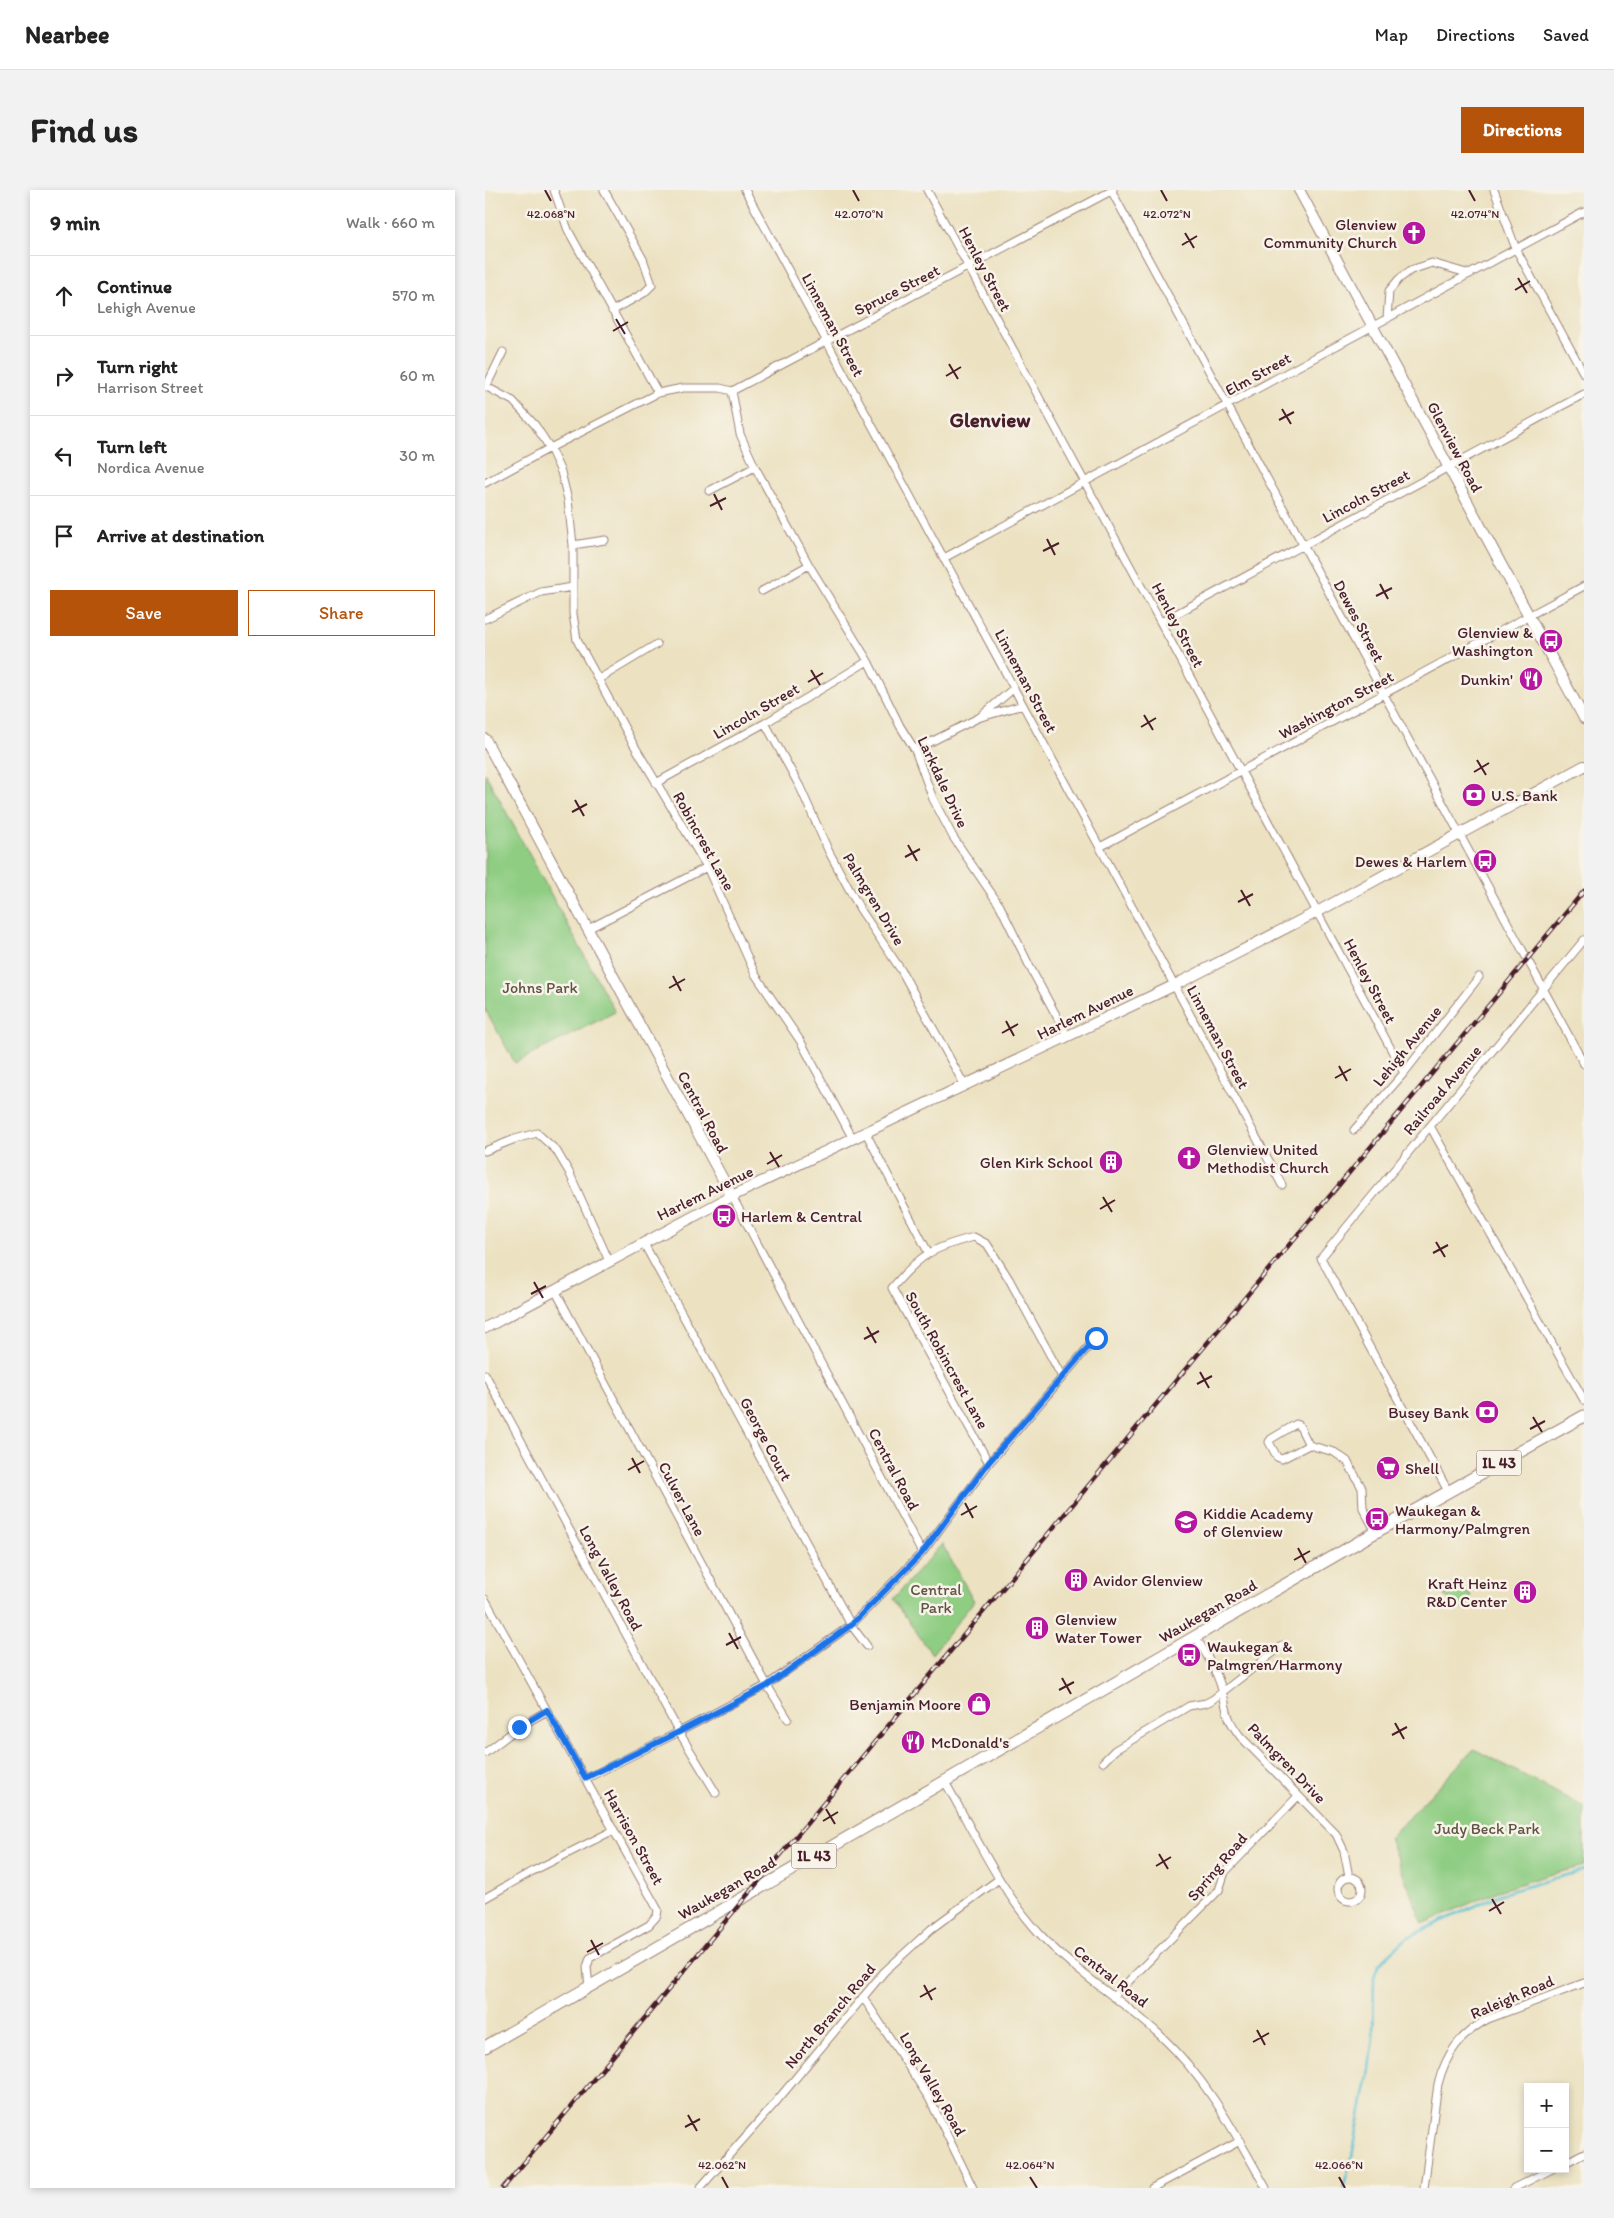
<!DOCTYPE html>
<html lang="en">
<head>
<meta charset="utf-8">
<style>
	:root { --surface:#fff; --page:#f2f2f2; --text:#222; --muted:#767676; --line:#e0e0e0; --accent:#b45309 }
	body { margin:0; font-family:Itim,sans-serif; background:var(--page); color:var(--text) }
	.controls { position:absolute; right:15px; bottom:15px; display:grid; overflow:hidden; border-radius:0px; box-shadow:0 2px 8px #0003 }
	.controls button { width:45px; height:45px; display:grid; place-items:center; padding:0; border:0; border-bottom:1px solid var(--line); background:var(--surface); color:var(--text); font:25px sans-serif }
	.stop { position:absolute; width:15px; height:15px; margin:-11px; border:4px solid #1a73e8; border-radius:50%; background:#fff }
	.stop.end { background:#1a73e8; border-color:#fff; box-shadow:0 1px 5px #0008 }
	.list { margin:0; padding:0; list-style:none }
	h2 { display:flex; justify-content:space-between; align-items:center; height:65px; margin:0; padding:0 20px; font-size:21px }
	h2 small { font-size:16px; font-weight:400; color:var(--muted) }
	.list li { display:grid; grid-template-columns:32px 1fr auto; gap:15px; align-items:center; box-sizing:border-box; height:80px; padding:0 20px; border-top:1px solid var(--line) }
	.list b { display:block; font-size:19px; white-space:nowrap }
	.list p { margin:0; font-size:16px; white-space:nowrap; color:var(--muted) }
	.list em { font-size:16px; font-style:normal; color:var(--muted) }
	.actions { display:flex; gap:10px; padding:15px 20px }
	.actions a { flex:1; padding:11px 0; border:1px solid var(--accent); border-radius:0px; text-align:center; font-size:18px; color:var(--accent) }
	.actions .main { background:var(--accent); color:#fff }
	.icon { flex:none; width:28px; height:28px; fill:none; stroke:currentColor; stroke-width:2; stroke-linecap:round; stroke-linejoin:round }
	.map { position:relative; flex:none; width:1099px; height:1998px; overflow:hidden; border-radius:0px }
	header { display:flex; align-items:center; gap:30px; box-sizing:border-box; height:70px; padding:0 25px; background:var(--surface); border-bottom:1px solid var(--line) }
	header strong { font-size:24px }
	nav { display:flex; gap:28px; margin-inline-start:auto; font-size:18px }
	.intro { display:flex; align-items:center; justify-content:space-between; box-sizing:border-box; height:120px; padding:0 30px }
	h1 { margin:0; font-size:35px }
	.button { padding:12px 22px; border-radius:0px; background:var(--accent); color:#fff; font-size:18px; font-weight:700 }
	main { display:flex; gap:30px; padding:0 30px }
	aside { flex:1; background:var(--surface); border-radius:0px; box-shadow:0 2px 8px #0003 }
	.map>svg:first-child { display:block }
	.green { fill:#8fcd83; stroke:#6c7657 }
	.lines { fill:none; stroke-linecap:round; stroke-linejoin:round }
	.stream { stroke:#57c0d3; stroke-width:2.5 }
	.street-casing { stroke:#9b8076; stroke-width:9 }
	.secondary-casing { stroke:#9b8076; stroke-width:12 }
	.primary-casing { stroke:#9b8076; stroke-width:13 }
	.street { stroke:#fff; stroke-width:7 }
	.secondary { stroke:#fff; stroke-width:10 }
	.primary { stroke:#fff; stroke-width:11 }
	.rail-casing { stroke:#4a1f2b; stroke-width:4.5 }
	.rail { stroke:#f7f3e8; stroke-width:2.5; stroke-dasharray:8; stroke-linecap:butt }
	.route { stroke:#1a73e8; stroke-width:6 }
	.ticks { fill:none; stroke:#4a1f2b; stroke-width:2 }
	.labels { text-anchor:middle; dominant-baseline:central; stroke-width:5; stroke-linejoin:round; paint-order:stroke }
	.shield { fill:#f7f3e8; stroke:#7e5f64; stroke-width:1 }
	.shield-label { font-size:15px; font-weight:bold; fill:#4a1f2b }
	.poi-label { font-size:16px; fill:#4a1f2b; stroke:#f7f3e8; text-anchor:start }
	.street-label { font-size:16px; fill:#4a1f2b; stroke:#f7f3e8 }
	.park-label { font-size:16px; fill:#5f5345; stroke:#f7f3e8 }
	.district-label { font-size:21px; font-weight:bold; fill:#4a1f2b; stroke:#f7f3e8 }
	.ticks-label { font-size:12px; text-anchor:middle; fill:#4a1f2b; stroke:#f7f3e8; stroke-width:5; stroke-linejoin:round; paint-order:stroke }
</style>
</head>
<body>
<header>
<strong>Nearbee</strong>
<nav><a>Map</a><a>Directions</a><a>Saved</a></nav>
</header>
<div class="intro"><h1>Find us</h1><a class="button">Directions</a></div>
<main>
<aside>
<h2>9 min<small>Walk · 660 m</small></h2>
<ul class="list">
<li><svg class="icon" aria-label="ahead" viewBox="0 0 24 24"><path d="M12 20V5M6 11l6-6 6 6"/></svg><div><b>Continue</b><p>Lehigh Avenue</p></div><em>570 m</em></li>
<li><svg class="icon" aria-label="right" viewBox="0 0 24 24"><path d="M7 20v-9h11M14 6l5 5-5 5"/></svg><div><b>Turn right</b><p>Harrison Street</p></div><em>60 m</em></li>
<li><svg class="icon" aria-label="left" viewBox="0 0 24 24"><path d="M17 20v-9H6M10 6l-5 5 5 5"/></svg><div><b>Turn left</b><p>Nordica Avenue</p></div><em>30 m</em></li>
<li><svg class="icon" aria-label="arrive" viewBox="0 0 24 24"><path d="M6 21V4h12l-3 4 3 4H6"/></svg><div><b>Arrive at destination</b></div></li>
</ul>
<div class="actions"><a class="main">Save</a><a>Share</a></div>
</aside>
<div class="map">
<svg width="1099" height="1998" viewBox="0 0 1099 1998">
	<rect width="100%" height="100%" fill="#f7f3e8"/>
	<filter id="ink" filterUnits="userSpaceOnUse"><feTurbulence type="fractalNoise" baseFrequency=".02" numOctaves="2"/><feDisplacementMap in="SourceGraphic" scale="10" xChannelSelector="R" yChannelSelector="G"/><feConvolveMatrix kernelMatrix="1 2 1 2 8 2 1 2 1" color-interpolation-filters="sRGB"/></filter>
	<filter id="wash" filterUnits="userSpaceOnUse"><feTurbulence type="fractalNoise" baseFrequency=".0096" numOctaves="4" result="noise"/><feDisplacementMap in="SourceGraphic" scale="20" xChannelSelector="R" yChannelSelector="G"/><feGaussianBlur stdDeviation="1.12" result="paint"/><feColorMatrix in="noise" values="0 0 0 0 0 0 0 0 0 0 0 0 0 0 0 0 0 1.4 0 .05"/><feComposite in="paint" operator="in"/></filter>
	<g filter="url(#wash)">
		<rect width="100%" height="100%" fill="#ece2c2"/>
		<path class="green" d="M0 583 130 822 30 873 0 819Z
			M457 1354 489 1411 447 1464 408 1409Z
			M968 1394 987 1406 979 1419 960 1406Z
			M989 1559 1099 1617V1676L1063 1685 1013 1701 938 1734 904 1648Z"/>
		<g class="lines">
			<path class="stream" d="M858 1998 866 1971 883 1885 888 1848 889 1788 893 1775 923 1747 1016 1704 1099 1680"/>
		</g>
	</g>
	<g filter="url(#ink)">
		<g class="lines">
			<g class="street-casing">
				<path id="street" d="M69 0 83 40 173 203
					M119 0 158 69 167 95 159 103 127 121
					M260 0 797 995
					M442 0 919 883
					M626 0 1099 874
					M1009 0 1031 59 1099 184
					M902 129 904 101 914 89 926 80 947 73 985 84
					M0 196 28 211 50 235 65 258 76 282 83 310 88 355V424L92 450 146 550 222 677 270 784 316 852 368 949
					M1 197 18 162
					M247 201 255 244 270 277 324 375 383 471 415 536 430 560 448 609 468 647 515 716 546 779 583 847
					M0 293 65 258 173 203 198 198H235L247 201 628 0
					M224 301 270 277
					M88 355 120 350
					M459 368 1099 22
					M277 401 324 375
					M0 429 56 402 88 397
					M676 432 1099 204
					M114 489 172 454
					M495 527 529 498
					M280 533 315 597 344 662 375 719 416 780 480 896
					M430 560 493 528 538 515
					M171 593 280 533 383 471
					M615 657 1099 396
					M103 739 222 677
					M945 936 1099 1210
					M869 940 919 883 994 787
					M381 943 443 1062
					M0 961 30 949 52 943 71 960 84 982 124 1071
					M247 1006 437 1363
					M158 1052 366 1435 382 1456
					M70 1100 282 1495 303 1529
					M0 1184 194 1542 231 1603
					M824 1255 797 1269 792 1267 784 1252 786 1249 811 1234 814 1235 824 1255 849 1262 862 1271 877 1298 878 1318 891 1342
					M504 1273 407 1098C435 1065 446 1058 489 1047L502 1054 524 1089 577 1187
					M963 1301 836 1068 1099 750
					M0 1409 173 1720 172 1726 164 1735 105 1768 102 1777 104 1797
					M711 1448C721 1463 732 1481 737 1500 743 1522 740 1526 755 1546L851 1644 859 1661 864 1687
					M0 1563 34 1537 62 1521
					M618 1572 630 1560 704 1516 721 1513 727 1510 798 1455
					M100 1589 194 1542 282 1495 366 1435 437 1363 504 1273 611 1148
					M460 1592C489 1642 514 1699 554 1743 590 1783 637 1809 676 1846 723 1890 750 1943 781 1998
					M853 1699a12 12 0 1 1 24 0a12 12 0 1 1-24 0Z
					M0 1708 46 1682 129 1640
					M378 1807 444 1908 488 1998
					M628 1807 734 1700 740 1682 813 1606
					M1080 1973 1099 1963
					M215 1998 290 1913 399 1782 446 1739 514 1689
					M667 1998 755 1951
					M939 1998 953 1894C961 1864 975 1844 1003 1829L1099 1793
					M1029 1998 1067 1979"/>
			</g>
			<g class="secondary-casing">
				<path id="secondary" d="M814 0 1099 528
					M0 549 247 1006
					M0 1138 247 1006 690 795 832 722 1099 576"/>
			</g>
			<g class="primary-casing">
				<path id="primary" d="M0 1857 891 1342 1099 1226"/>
			</g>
			<use href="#street" class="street"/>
			<use href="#secondary" class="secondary"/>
			<use href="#primary" class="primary"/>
			<g class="rail-casing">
				<path id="rail" d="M18 1998 1099 701"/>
			</g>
			<use href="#rail" class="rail"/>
		</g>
	</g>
	<g class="lines" filter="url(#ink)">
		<path class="route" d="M34 1537 62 1520 100 1588 194 1542 282 1496 366 1435 437 1363 504 1272 611 1148"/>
	</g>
	<path class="ticks" d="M60 0 66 11M368 0 374 11M676 0 682 11M984 0 990 11M700 43 709 58M697 55 712 46M1033 88 1042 103M1030 100 1045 91M131 129 140 144M128 141 143 132M464 174 473 189M461 186 476 177M797 219 806 234M794 230 809 222M229 304 237 320M225 316 241 308M562 349 570 365M558 361 574 353M895 394 903 409M891 406 907 398M326 480 335 495M323 492 338 483M659 525 668 540M656 537 671 528M992 570 1001 585M989 582 1004 573M90 610 99 626M87 622 102 614M423 655 432 671M420 667 435 659M756 700 765 716M753 712 768 704M188 786 196 801M184 798 200 789M521 831 529 846M517 843 533 834M854 876 862 891M850 888 866 879M285 962 294 977M282 974 297 965M618 1007 627 1022M615 1019 630 1010M951 1052 960 1067M948 1063 963 1055M49 1092 58 1108M46 1104 61 1096M382 1137 391 1153M379 1149 394 1141M715 1182 724 1198M712 1194 727 1186M1048 1227 1057 1242M1045 1239 1060 1231M147 1268 155 1283M143 1280 159 1271M480 1313 488 1328M476 1325 492 1316M813 1358 821 1373M809 1370 825 1361M244 1443 253 1459M241 1455 256 1447M577 1488 586 1504M574 1500 589 1492M910 1533 919 1549M907 1545 922 1537M341 1619 350 1634M338 1631 353 1622M674 1664 683 1679M671 1676 686 1667M1007 1709 1016 1724M1004 1721 1019 1712M106 1750 114 1765M102 1762 118 1753M439 1795 447 1810M435 1807 451 1798M772 1840 780 1855M768 1852 784 1843M203 1925 212 1941M200 1937 215 1929M237 1987 243 1998M545 1987 552 1998M854 1987 860 1998"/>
	<defs>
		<g id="church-disc" transform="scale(1.25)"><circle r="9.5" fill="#b5179e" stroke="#f7f3e8"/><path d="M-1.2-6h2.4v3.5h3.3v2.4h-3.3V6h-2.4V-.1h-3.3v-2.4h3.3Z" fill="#fff"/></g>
		<g id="bus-disc" transform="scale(1.25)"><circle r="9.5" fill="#b5179e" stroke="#f7f3e8"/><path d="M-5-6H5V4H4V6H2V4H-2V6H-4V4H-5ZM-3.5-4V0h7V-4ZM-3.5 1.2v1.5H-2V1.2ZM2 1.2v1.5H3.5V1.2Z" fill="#fff"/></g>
		<g id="restaurant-disc" transform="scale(1.25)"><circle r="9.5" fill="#b5179e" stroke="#f7f3e8"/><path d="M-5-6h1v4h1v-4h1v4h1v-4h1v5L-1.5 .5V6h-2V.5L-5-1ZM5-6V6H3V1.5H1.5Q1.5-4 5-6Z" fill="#fff"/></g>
		<g id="bank-disc" transform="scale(1.25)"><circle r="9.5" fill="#b5179e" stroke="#f7f3e8"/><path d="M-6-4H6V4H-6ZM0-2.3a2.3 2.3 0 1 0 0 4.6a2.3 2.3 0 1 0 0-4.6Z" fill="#fff"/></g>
		<g id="building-disc" transform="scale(1.25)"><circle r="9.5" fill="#b5179e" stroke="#f7f3e8"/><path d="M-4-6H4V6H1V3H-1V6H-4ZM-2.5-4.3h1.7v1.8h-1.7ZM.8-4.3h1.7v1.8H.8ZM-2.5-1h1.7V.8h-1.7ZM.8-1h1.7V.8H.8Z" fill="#fff"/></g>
		<g id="supermarket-disc" transform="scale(1.25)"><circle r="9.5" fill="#b5179e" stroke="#f7f3e8"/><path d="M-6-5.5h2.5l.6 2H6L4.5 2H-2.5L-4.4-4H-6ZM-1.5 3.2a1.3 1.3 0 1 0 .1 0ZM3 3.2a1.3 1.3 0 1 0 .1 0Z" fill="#fff"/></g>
		<g id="school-disc" transform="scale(1.25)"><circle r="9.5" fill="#b5179e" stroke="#f7f3e8"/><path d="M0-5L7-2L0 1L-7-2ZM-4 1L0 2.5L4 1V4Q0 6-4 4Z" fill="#fff"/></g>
		<g id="shop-disc" transform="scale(1.25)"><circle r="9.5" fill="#b5179e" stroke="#f7f3e8"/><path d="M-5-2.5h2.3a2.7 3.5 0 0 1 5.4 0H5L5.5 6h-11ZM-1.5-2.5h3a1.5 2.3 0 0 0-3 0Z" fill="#fff"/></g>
	</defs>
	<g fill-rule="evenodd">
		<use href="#church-disc" x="929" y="43"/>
		<use href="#bus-disc" x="1066" y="451"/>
		<use href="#restaurant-disc" x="1046" y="489"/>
		<use href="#bank-disc" x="989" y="605"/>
		<use href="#bus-disc" x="1000" y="671"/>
		<use href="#church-disc" x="704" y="968"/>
		<use href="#building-disc" x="626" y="972"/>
		<use href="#bus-disc" x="239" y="1026"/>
		<use href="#bank-disc" x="1002" y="1222"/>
		<use href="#supermarket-disc" x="903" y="1278"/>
		<use href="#bus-disc" x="892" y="1329"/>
		<use href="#school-disc" x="701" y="1332"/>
		<use href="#building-disc" x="591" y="1390"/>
		<use href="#building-disc" x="1040" y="1402"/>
		<use href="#building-disc" x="552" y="1438"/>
		<use href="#bus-disc" x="704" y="1465"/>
		<use href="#shop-disc" x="494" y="1514"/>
		<use href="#restaurant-disc" x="428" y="1552"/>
	</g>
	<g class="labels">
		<g class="shield">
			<rect x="991.5" y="1260.5" width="45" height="25" rx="4"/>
			<rect x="306.5" y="1653.5" width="45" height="25" rx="4"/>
		</g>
		<g class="shield-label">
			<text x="1014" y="1273">IL 43</text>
			<text x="329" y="1666">IL 43</text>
		</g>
		<g class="poi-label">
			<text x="912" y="34" text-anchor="end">Glenview<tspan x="912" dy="18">Community Church</tspan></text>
			<text x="1048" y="442" text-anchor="end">Glenview &amp;<tspan x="1048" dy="18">Washington</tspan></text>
			<text x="1028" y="489" text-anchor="end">Dunkin'</text>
			<text x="1006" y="605">U.S. Bank</text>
			<text x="982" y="671" text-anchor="end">Dewes &amp; Harlem</text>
			<text x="722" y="959">Glenview United<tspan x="722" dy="18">Methodist Church</tspan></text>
			<text x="608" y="972" text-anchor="end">Glen Kirk School</text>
			<text x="256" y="1026">Harlem &amp; Central</text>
			<text x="984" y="1222" text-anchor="end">Busey Bank</text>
			<text x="920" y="1278">Shell</text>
			<text x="910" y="1320">Waukegan &amp;<tspan x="910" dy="18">Harmony/Palmgren</tspan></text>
			<text x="718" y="1323">Kiddie Academy<tspan x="718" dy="18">of Glenview</tspan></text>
			<text x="608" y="1390">Avidor Glenview</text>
			<text x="1022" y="1393" text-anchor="end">Kraft Heinz<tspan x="1022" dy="18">R&amp;D Center</tspan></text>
			<text x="570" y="1429">Glenview<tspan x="570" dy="18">Water Tower</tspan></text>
			<text x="722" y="1456">Waukegan &amp;<tspan x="722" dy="18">Palmgren/Harmony</tspan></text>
			<text x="476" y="1514" text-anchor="end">Benjamin Moore</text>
			<text x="446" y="1552">McDonald's</text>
		</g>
		<g class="street-label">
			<text transform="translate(500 79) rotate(62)">Henley Street</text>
			<text transform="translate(412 100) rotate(-27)">Spruce Street</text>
			<text transform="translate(348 135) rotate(62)">Linneman Street</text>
			<text transform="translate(773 184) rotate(-29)">Elm Street</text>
			<text transform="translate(970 257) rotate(62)">Glenview Road</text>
			<text transform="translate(881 306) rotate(-28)">Lincoln Street</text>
			<text transform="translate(874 431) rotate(62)">Dewes Street</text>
			<text transform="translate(693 435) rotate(62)">Henley Street</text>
			<text transform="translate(541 491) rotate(62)">Linneman Street</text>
			<text transform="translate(851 515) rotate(-28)">Washington Street</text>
			<text transform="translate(271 521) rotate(-30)">Lincoln Street</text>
			<text transform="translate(458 592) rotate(65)">Larkdale Drive</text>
			<text transform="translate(219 651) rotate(61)">Robincrest Lane</text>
			<text transform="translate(389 709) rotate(59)">Palmgren Drive</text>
			<text transform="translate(885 791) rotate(62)">Henley Street</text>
			<text transform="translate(600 822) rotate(-26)">Harlem Avenue</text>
			<text transform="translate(733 847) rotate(62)">Linneman Street</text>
			<text transform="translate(922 856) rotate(-51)">Lehigh Avenue</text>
			<text transform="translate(957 900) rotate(-50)">Railroad Avenue</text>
			<text transform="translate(218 922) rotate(62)">Central Road</text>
			<text transform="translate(220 1003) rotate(-26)">Harlem Avenue</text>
			<text transform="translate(462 1170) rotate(61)">South Robincrest Lane</text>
			<text transform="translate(281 1249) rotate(62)">George Court</text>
			<text transform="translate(409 1279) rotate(62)">Central Road</text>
			<text transform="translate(197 1309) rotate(62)">Culver Lane</text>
			<text transform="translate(126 1388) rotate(62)">Long Valley Road</text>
			<text transform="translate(723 1421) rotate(-30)">Waukegan Road</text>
			<text transform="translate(802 1573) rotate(46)">Palmgren Drive</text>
			<text transform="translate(149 1647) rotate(61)">Harrison Street</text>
			<text transform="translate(732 1677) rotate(-50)">Spring Road</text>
			<text transform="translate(242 1698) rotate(-30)">Waukegan Road</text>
			<text transform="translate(626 1786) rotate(38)">Central Road</text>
			<text transform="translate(1027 1807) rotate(-23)">Raleigh Road</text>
			<text transform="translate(345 1826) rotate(-50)">North Branch Road</text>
			<text transform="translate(448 1894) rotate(60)">Long Valley Road</text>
		</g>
		<g class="park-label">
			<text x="55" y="797">Johns Park</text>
			<text x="451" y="1399">Central<tspan x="451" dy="18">Park</tspan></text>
			<text x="1002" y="1638">Judy Beck Park</text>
		</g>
		<g class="district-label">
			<text x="505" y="229">Glenview</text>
		</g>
	</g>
	<g class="ticks-label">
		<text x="66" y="28">42.068°N</text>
		<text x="374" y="28">42.070°N</text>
		<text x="682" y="28">42.072°N</text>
		<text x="990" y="28">42.074°N</text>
		<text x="237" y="1979">42.062°N</text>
		<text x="545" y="1979">42.064°N</text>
		<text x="854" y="1979">42.066°N</text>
	</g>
</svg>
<div class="controls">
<button>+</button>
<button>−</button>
</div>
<div class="stop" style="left:611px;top:1148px"></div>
<div class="stop end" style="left:34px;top:1537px"></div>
</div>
</main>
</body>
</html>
